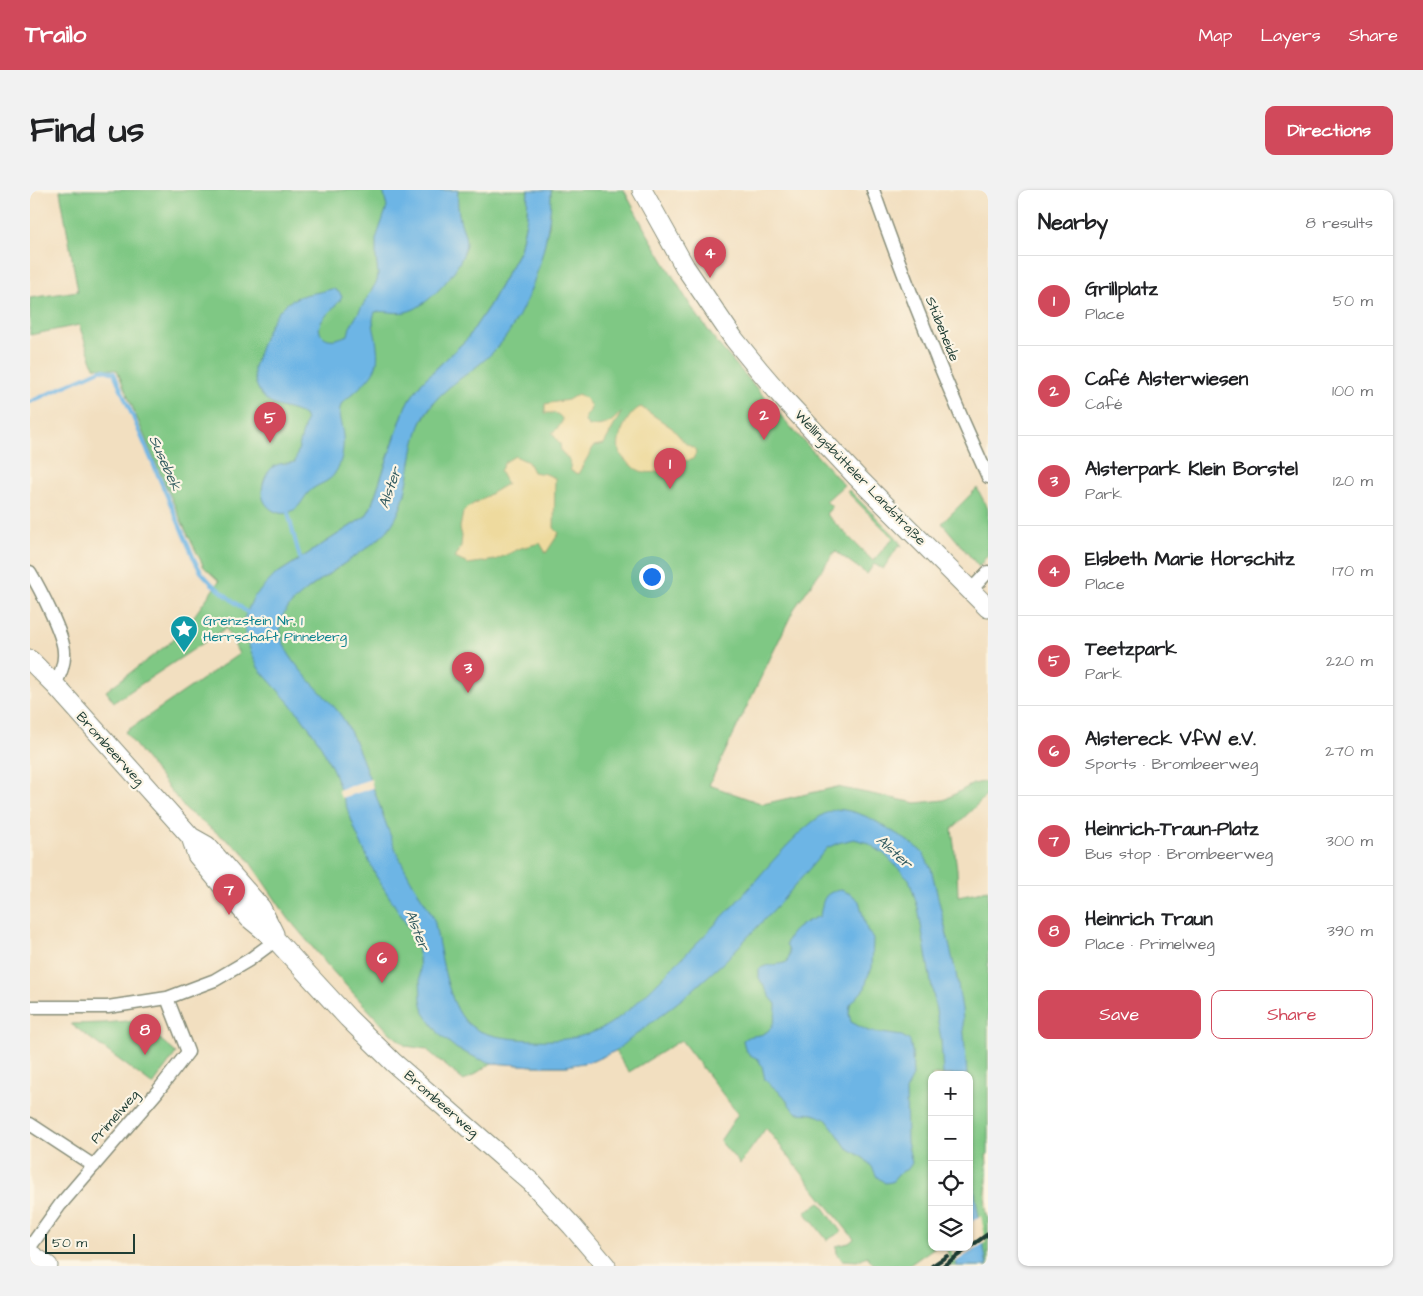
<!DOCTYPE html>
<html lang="en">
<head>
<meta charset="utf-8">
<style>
	:root { --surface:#fff; --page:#f2f2f2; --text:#202124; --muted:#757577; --line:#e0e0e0; --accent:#d1495b }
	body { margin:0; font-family:"Architects Daughter",sans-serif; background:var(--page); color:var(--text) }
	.controls { position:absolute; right:15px; bottom:15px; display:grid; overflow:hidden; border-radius:10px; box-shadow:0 1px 4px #0004 }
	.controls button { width:45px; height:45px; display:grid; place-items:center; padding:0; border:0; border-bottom:1px solid var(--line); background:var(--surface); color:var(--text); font:25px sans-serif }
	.scale { position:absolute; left:15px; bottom:12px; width:90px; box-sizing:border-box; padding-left:5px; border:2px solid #1f3d34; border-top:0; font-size:14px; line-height:18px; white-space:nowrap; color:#1f3d34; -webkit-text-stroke:4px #fcf5e5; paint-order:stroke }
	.you { position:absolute; left:621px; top:386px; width:18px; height:18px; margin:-12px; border:4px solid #fff; border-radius:50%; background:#1a73e8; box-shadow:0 0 0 8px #1a73e833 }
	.badge { display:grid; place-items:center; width:32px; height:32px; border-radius:50%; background:var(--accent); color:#fff; font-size:16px; font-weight:700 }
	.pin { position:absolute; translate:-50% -41px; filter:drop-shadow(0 1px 2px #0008) }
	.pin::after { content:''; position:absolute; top:26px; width:18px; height:15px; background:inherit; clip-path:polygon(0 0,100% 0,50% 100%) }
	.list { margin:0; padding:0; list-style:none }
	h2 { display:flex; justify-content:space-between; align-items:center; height:65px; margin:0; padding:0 20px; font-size:21px }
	h2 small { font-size:16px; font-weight:400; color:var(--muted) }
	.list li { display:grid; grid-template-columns:32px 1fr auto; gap:15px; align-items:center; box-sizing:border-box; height:90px; padding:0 20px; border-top:1px solid var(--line) }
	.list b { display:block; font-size:19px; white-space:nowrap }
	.list p { margin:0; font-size:16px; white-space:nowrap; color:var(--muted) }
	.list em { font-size:16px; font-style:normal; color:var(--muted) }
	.actions { display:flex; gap:10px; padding:15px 20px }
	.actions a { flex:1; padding:11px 0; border:1px solid var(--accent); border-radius:10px; text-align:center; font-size:18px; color:var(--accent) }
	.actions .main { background:var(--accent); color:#fff }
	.icon { flex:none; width:28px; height:28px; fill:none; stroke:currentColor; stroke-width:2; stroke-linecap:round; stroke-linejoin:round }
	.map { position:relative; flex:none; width:958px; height:1076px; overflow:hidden; border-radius:10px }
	header { display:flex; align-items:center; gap:30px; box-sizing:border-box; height:70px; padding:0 25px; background:var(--accent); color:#fff }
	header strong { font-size:24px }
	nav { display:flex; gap:28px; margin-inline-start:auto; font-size:18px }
	.intro { display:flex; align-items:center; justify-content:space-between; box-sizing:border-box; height:120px; padding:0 30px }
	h1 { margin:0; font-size:35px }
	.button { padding:12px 22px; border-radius:10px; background:var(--accent); color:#fff; font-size:18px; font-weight:700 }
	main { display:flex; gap:30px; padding:0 30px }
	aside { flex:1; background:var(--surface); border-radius:10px; box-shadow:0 1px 4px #0004 }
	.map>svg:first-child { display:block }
	.green { fill:#7fc884; stroke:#4f825c }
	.sand { fill:#eeda9e; stroke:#868c69 }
	.water { fill:#6db5e5; stroke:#46798c }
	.pier { fill:#f2dfc0 }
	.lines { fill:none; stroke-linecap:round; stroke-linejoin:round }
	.stream { stroke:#6db5e5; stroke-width:4 }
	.street-casing { stroke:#888e7a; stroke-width:15 }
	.secondary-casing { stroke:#888e7a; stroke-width:21 }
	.street { stroke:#fff; stroke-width:12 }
	.secondary { stroke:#fff; stroke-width:19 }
	.rail { stroke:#1f3d34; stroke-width:4 }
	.labels { text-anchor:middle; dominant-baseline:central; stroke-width:4.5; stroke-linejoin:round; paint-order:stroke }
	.street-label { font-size:14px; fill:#1f3d34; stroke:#fcf5e5 }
	.culture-label { font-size:14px; fill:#0d838f; stroke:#fcf5e5; text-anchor:start }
	.water-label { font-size:15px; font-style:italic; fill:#325b60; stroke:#fcf5e5 }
</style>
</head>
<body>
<header>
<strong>Trailo</strong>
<nav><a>Map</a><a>Layers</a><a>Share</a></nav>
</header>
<div class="intro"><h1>Find us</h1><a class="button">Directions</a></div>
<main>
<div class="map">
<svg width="958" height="1076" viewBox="0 0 958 1076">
	<rect width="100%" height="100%" fill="#fcf5e5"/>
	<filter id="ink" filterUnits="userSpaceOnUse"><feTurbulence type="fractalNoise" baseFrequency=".02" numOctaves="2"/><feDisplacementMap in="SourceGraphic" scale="10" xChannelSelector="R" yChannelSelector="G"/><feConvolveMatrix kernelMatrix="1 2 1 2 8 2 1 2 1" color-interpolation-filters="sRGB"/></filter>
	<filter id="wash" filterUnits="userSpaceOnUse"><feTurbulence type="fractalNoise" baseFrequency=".0096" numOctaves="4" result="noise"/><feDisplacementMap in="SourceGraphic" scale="20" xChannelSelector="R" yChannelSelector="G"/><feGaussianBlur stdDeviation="1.12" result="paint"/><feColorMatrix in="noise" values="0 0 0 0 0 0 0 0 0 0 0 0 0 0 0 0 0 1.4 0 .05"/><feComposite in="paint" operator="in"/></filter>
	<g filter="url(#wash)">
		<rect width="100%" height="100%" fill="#f2dfc0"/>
		<path class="green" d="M36 0H498L497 26 490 60 459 116 437 149 392 192 376 215 341 317 336 326 245 385 255 420 271 404 350 348 361 335 369 321 375 304 386 242 397 222 410 204 467 158 483 134 499 105 519 36 521 0H594L614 38 660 115 688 154 766 243 814 295 796 311 802 317 796 324 843 371 863 348 817 302 819 300 865 346 872 356 869 355 853 379 844 374 837 384 805 361 764 419 679 595 733 614 807 597 886 613 914 610 943 594 958 591V605L956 606 922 639 927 680 928 706 958 700V964L956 965C957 972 957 978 957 985 957 1000 953 1014 958 1028V1076H919L921 1075 916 1057H939V885H902V1057H905L878 1076H845L837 1066 827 1071 812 1070 807 1063 806 1056 819 1053 824 1049 736 938 710 974 690 951 708 924 651 850 599 882 585 861 563 871 537 876H504L462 873 434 891 396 859 376 856 359 842 299 777 258 728 213 662 156 620 95 542 209 464 196 438 84 512 76 501 137 455 157 436 189 391 174 377 156 341 121 262 87 180 64 177 49 135 0 145V108L48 101 30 1Z
			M947 298 958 319V364L949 377 912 333Z
			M108 830 146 863 123 895 41 834 74 833Z
			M790 1012 811 1042 797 1050 775 1022Z"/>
		<path class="sand" d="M548 204 555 208 561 216 560 221 555 225V232L559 236C577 236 580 234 592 221L574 254 564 256 548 284 541 281 539 270 531 261 530 254 522 243 528 238 533 230C528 222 524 223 515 223V214L538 210Z
			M611 217 642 238 655 253 665 259 666 263 663 269C657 271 650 272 644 275 633 280 627 284 614 282 606 281 590 268 589 260 586 247 599 221 611 217Z
			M485 266 498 272 503 282 516 284 525 288 524 338 529 343 516 363 510 353 491 358 465 370 438 374 425 368 431 356 432 346 430 338 433 322 440 316 477 294 470 281 475 272Z"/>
		<path class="water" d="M353 0H428C427 10 428 21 430 30 432 38 436 45 436 53 435 75 400 115 379 121 368 125 356 120 345 122 341 131 344 139 346 149 347 157 349 168 346 176 342 189 322 204 312 213 306 225 312 234 313 246 314 258 312 273 305 283 300 292 288 294 281 300 272 308 272 317 260 322 250 327 236 319 233 308 230 298 235 283 243 277 250 272 257 274 265 272L276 230 274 225C265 220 257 219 247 216 231 211 223 193 224 177 233 152 240 120 266 108 277 103 290 103 301 99H304L310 103 312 107C307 118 281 133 292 145 299 153 310 148 318 145L320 137 347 91 348 84 346 68V49L357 17Z
			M498 0H521C522 49 499 124 465 160 444 183 413 195 396 223 375 259 385 308 357 341 335 365 256 404 251 431 244 466 294 500 312 527 324 545 333 572 341 592 350 616 358 641 368 665 376 682 385 698 395 713 396 714 402 725 403 727 406 734 406 742 408 750 413 774 420 821 441 836 446 840 456 844 462 845 468 847 473 847 478 848 514 852 553 853 584 831 603 818 620 800 636 784 662 758 688 732 713 705 731 685 779 625 804 620 813 618 827 623 835 626 847 631 886 655 894 664 894 665 900 677 901 678L926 783 932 819 937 885H913L911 849 888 718 879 689 854 664 838 653 824 649 808 653 797 658 750 713 695 771 657 805 585 861 563 871 537 876H504L462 873 449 869 427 859 410 845 394 823 391 809 389 767 384 746 346 686 327 645 303 580 289 552 271 526 229 479 222 465 216 447 213 431 223 408 245 385 336 326 341 317 376 215 392 192 437 149 459 116 490 60 497 26Z
			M811 700 821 704 829 711 837 740 843 748 842 778 838 786 835 798 820 815 819 824 821 832 838 841 872 846 880 851 882 861 883 886 876 901 877 952 882 973 878 979 871 982 862 992 855 993 847 987 842 977 835 969 816 957 806 942 796 929 783 924 767 923 760 916 754 906 735 890 732 876 728 869 720 865 715 859 713 850C720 844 726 847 733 844 745 839 746 824 746 814L741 808 729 788V779C738 773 747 776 757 772 760 765 760 761 756 755 759 739 777 731 790 726 793 710 793 702 811 700Z
			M939 919 944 998 957 1076H927L924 1057H939Z"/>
		<path class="pier" d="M341 589 343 598 311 608 308 600Z
			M951 1026 956 1052 924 1073 921 1057H939V1034Z"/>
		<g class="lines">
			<path class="stream" d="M0 212 70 180H75L84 183 165 371 171 382 182 394 219 424
				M258 323 271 372"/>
		</g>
	</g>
	<g filter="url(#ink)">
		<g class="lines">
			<g class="street-casing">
				<path id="street" d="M843 0C877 97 915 193 958 287
					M0 382C9 397 34 445 34 462 35 474 30 484 25 495
					M940 401 958 382
					M0 817H78L137 808 185 790 219 770 246 750
					M0 934 64 976
					M0 1057 30 1015 127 902 158 862 137 808"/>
			</g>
			<g class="secondary-casing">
				<path id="secondary" d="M612 0 655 77 704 149 730 181 754 209 826 286 958 418
					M0 470 25 495 161 647 177 656 231 718 244 744
					M161 647 167 665 219 728 246 750 318 828 364 873 501 992 542 1036 576 1076
					M0 1064 18 1076"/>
			</g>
			<use href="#street" class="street"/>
			<use href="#secondary" class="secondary"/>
			<path class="rail" d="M902 1076 917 1066
				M913 1076 958 1044"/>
		</g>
	</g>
	<defs>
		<g id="sight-pin" transform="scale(1.4375)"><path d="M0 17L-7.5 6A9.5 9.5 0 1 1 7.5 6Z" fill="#0f9aa8" stroke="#fcf5e5"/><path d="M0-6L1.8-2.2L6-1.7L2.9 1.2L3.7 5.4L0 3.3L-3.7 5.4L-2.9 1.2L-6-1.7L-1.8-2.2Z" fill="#fff"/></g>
	</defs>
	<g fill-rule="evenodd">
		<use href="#sight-pin" x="154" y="439"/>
	</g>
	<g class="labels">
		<g class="street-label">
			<text transform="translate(912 139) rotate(68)">Stübeheide</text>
			<text transform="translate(830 288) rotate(46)">Wellingsbütteler Landstraße</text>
			<text transform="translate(80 559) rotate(48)">Brombeerweg</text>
			<text transform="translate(411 914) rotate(41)">Brombeerweg</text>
			<text transform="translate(85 927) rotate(-49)">Primelweg</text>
		</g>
		<g class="culture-label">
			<text x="173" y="431">Grenzstein Nr. 1<tspan x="173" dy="16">Herrschaft Pinneberg</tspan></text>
		</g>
		<g class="water-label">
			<text transform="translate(135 273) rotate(66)">Susebek</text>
			<text transform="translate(360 298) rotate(-71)">Alster</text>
			<text transform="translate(864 662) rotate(42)">Alster</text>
			<text transform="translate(387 740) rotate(68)">Alster</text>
		</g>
	</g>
</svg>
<div class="controls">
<button>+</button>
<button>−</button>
<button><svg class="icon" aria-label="locate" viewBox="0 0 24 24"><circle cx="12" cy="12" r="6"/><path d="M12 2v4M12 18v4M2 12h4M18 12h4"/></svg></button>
<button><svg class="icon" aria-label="layers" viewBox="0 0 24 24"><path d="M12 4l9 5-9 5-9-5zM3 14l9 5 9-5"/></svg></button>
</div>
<div class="scale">50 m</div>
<div class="you"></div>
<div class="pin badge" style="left:640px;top:299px">1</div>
<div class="pin badge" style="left:734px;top:250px">2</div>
<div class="pin badge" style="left:438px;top:503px">3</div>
<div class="pin badge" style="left:680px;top:88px">4</div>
<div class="pin badge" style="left:240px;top:253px">5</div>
<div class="pin badge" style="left:352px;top:793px">6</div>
<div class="pin badge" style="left:199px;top:725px">7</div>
<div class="pin badge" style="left:115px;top:865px">8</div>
</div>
<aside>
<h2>Nearby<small>8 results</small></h2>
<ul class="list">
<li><span class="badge">1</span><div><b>Grillplatz</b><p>Place</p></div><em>50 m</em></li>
<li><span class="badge">2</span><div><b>Café Alsterwiesen</b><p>Café</p></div><em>100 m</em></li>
<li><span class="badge">3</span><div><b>Alsterpark Klein Borstel</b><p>Park</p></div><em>120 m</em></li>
<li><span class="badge">4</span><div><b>Elsbeth Marie Horschitz</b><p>Place</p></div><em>170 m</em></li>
<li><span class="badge">5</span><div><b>Teetzpark</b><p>Park</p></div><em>220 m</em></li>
<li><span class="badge">6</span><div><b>Alstereck VfW e.V.</b><p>Sports · Brombeerweg</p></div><em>270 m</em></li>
<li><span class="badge">7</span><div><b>Heinrich-Traun-Platz</b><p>Bus stop · Brombeerweg</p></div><em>300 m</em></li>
<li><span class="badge">8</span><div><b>Heinrich Traun</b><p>Place · Primelweg</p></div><em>390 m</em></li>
</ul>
<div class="actions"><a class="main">Save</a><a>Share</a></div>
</aside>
</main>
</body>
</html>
